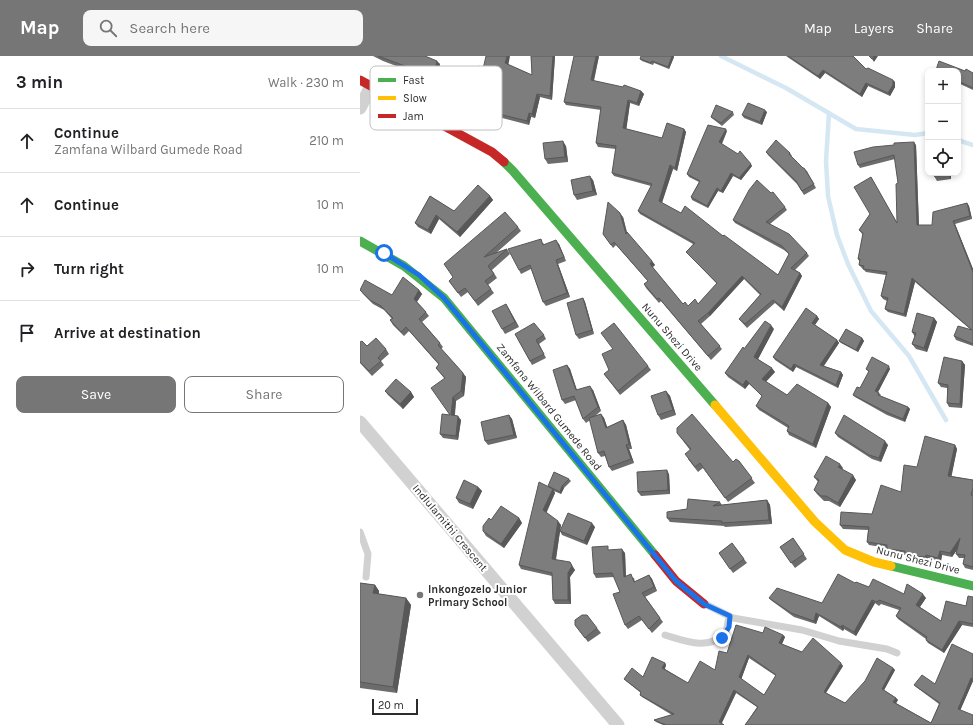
<!DOCTYPE html>
<html lang="en">
<head>
<meta charset="utf-8">
<style>
	:root { --surface:#fff; --page:#f6f6f6; --text:#202124; --muted:#757577; --line:#e0e0e0; --accent:#767676 }
	body { margin:0; font-family:Karla,sans-serif; background:var(--page); color:var(--text) }
	.controls { position:absolute; right:12px; top:12px; display:grid; overflow:hidden; border-radius:8px; box-shadow:0 2px 6px #0003 }
	.controls button { width:36px; height:36px; display:grid; place-items:center; padding:0; border:0; border-bottom:1px solid var(--line); background:var(--surface); color:var(--text); font:20px sans-serif }
	.scale { position:absolute; left:12px; bottom:10px; width:46px; box-sizing:border-box; padding-left:4px; border:2px solid #2c2c2c; border-top:0; font-size:11px; line-height:14px; white-space:nowrap; color:#2c2c2c; -webkit-text-stroke:3px #fff; paint-order:stroke }
	.stop { position:absolute; width:12px; height:12px; margin:-9px; border:3px solid #1a73e8; border-radius:50%; background:#fff }
	.stop.end { background:#1a73e8; border-color:#fff; box-shadow:0 1px 4px #0008 }
	.list { margin:0; padding:0; list-style:none }
	h2 { display:flex; justify-content:space-between; align-items:center; height:52px; margin:0; padding:0 16px; font-size:17px }
	h2 small { font-size:13px; font-weight:400; color:var(--muted) }
	.list li { display:grid; grid-template-columns:26px 1fr auto; gap:12px; align-items:center; box-sizing:border-box; height:64px; padding:0 16px; border-top:1px solid var(--line) }
	.list b { display:block; font-size:15px; white-space:nowrap }
	.list p { margin:0; font-size:13px; white-space:nowrap; color:var(--muted) }
	.list em { font-size:13px; font-style:normal; color:var(--muted) }
	.actions { display:flex; gap:8px; padding:12px 16px }
	.actions a { flex:1; padding:9px 0; border:1px solid var(--accent); border-radius:8px; text-align:center; font-size:14px; color:var(--accent) }
	.actions .main { background:var(--accent); color:#fff }
	.icon { flex:none; width:22px; height:22px; fill:none; stroke:currentColor; stroke-width:2; stroke-linecap:round; stroke-linejoin:round }
	.map { position:relative; flex:none; width:613px; height:669px; overflow:hidden }
	header { display:flex; align-items:center; gap:24px; box-sizing:border-box; height:56px; padding:0 20px; background:var(--accent); color:#fff }
	header strong { font-size:19px }
	nav { display:flex; gap:22px; margin-inline-start:auto; font-size:14px }
	.search { width:280px; height:36px; background:var(--page); display:flex; align-items:center; gap:10px; box-sizing:border-box; padding:0 14px; border-radius:8px; color:var(--muted); font-size:15px }
	main { display:flex }
	aside { flex:1; background:var(--surface) }
	.map>svg:first-child { display:block }
	.lines { fill:none; stroke-linecap:round; stroke-linejoin:round }
	.stream { stroke:#d5e7f2; stroke-width:4.5 }
	.lane { stroke:#d1d1d1; stroke-width:7 }
	.street { stroke:#d1d1d1; stroke-width:13 }
	.fast { stroke:#4caf50; stroke-width:9 }
	.slow { stroke:#ffc107; stroke-width:9 }
	.jam { stroke:#c62828; stroke-width:9 }
	.wall { fill:#6c6c6c; fill-rule:evenodd }
	.shaded-wall { fill:#585858 }
	.building { fill:#7d7d7d; stroke:#585858; fill-rule:evenodd }
	.route { stroke:#1a73e8; stroke-width:5 }
	.poi-dot { fill:#767676; stroke:#fff; stroke-width:1.5 }
	.labels { text-anchor:middle; dominant-baseline:central; stroke-width:4; stroke-linejoin:round; paint-order:stroke }
	.street-label { font-size:11px; fill:#2c2c2c; stroke:#fff }
	.poi-label { font-size:11px; font-weight:bold; fill:#2c2c2c; stroke:#fff; text-anchor:start }
	.key { fill:#fff; stroke:#c0c0c0; stroke-width:1 }
	.key-label { font-size:11px; fill:#2c2c2c }
</style>
</head>
<body>
<header>
<strong>Map</strong>
<div class="search"><svg class="icon" aria-label="search" viewBox="0 0 24 24"><circle cx="10" cy="10" r="6"/><path d="M15 15l6 6"/></svg>Search here</div>
<nav><a>Map</a><a>Layers</a><a>Share</a></nav>
</header>
<main>
<aside>
<h2>3 min<small>Walk · 230 m</small></h2>
<ul class="list">
<li><svg class="icon" aria-label="ahead" viewBox="0 0 24 24"><path d="M12 20V5M6 11l6-6 6 6"/></svg><div><b>Continue</b><p>Zamfana Wilbard Gumede Road</p></div><em>210 m</em></li>
<li><svg class="icon" aria-label="ahead" viewBox="0 0 24 24"><path d="M12 20V5M6 11l6-6 6 6"/></svg><div><b>Continue</b></div><em>10 m</em></li>
<li><svg class="icon" aria-label="right" viewBox="0 0 24 24"><path d="M7 20v-9h11M14 6l5 5-5 5"/></svg><div><b>Turn right</b></div><em>10 m</em></li>
<li><svg class="icon" aria-label="arrive" viewBox="0 0 24 24"><path d="M6 21V4h12l-3 4 3 4H6"/></svg><div><b>Arrive at destination</b></div></li>
</ul>
<div class="actions"><a class="main">Save</a><a>Share</a></div>
</aside>
<div class="map">
<svg width="613" height="669" viewBox="0 0 613 669">
	<rect width="100%" height="100%" fill="#fff"/>
	<g class="lines">
		<path class="stream" d="M361 0 426 32 496 73 555 79 568 77
			M469 57 466 105 468 140 477 179 488 208 511 255 549 300 586 364
			M598 84 613 89"/>
		<path class="lane" d="M0 476 8 498 6 521
			M345 548 373 562 442 574 479 585 527 593 537 597
			M305 579C325 585 349 595 366 577L369 560"/>
		<path class="street" d="M0 52 11 30
			M0 366 258 669"/>
		<path class="fast" d="M144 106 153 115 355 349
			M0 185 44 210 84 242 295 499
			M531 510 613 530"/>
		<path class="slow" d="M355 349 455 466 485 494 514 506 531 510"/>
		<path class="jam" d="M0 24 132 96 144 106
			M295 499 316 525 344 548"/>
	</g>
	<path class="wall" d="M13 0H65L80 8 78 15 98 26 110 29 123 13 148 9 172 19 171 0H195L192 44 180 41 175 62 171 61 169 69 142 62 139 57 94 44 68 30 65 26 68 22 23 5Z
		M239 0 234 25 281 35 284 38 279 50 270 47 266 73 302 82 324 73 326 76 317 115 313 113 302 147 363 180 418 219 429 198 424 194 375 167 373 164 425 151 427 154 410 168 447 197 449 200 435 214 440 217 442 220 424 255 415 247 387 272 379 263 400 239 384 223 350 260 341 268 362 293 351 304 301 245 299 247 286 232 284 228 288 225 256 189 253 192 243 178 263 161 267 176 295 209 292 211 323 248 328 250 338 248 357 228 329 199 326 196 333 188 280 158 278 155 291 130 254 120 252 117 256 93 238 91 236 87 241 54 206 49 204 46Z
		M426 0H493L506 13 535 26V31L530 40 508 30 502 41 465 17 460 23Z
		M314 1 309 13 294 7 293 9 282 5 280 3Z
		M576 14 605 15 613 17V34L598 27V15H577Z
		M373 56 374 59 362 70 353 63 351 61Z
		M407 56 402 69 384 62 382 59Z
		M367 75 362 88 392 110 381 124 373 120 363 137 358 135 348 152 332 144 331 141 339 126 329 121 327 118Z
		M556 89 559 169H572L607 147 609 150 612 163 595 168 613 213V290L596 284 594 280 610 273 555 226 546 261 528 256 525 253 527 245 523 243 521 240 526 219 506 216 499 209 500 206 498 203 503 179 499 174 510 158 511 121 537 167 538 127 535 103 500 112 498 109Z
		M206 90 208 106 188 108 185 103Z
		M406 96 430 97 432 100V101L443 112 447 115 456 132 444 139 437 128 408 99Z
		M591 117V123L577 125 574 120Z
		M233 124 237 139 217 144 214 139Z
		M70 140 94 155 130 140 133 144 100 181 79 163 71 178 58 171 55 167Z
		M158 171 161 175 136 197 147 193 150 198 132 214 137 222 128 229 134 237 118 250 108 236 101 241 89 225Z
		M184 187V189L199 188 206 205 198 208 210 241 186 250 183 246 171 213 161 218 159 214Z
		M0 234 32 239 59 234 62 238 57 246 66 256 69 260 62 266 80 287 83 291 81 293 106 321 104 340 96 345 95 359 101 364 98 384 83 382 80 378 90 359 84 322 76 312 79 309 49 275 44 280 33 269 30 264 32 263 24 254 13 248 3 238Z
		M223 242 225 246 234 278 219 283 216 279Z
		M146 248 149 253 159 271 145 278 142 273Z
		M457 260 459 263 455 269 477 284 479 287 464 310 481 316 483 319 478 332 436 311 433 316 415 304 413 301Z
		M574 262 577 266 567 296 556 293 552 288 555 281 552 276Z
		M414 273 398 303 415 316 406 326 427 339 468 347 471 351 456 392 429 379 427 375 428 372 399 354 396 350 402 340 389 328 385 333 368 321 365 317 384 293Z
		M155 278 184 279 186 283 179 288 186 302 172 309Z
		M502 282 504 285 498 296 481 287 479 285Z
		M0 286 7 290 26 293 29 298 21 305 24 309 12 320 0 307Z
		M253 293 288 310 291 314 260 339 244 318 249 314Z
		M602 305 605 309 602 352 589 351 587 347V332L581 331 578 327Z
		M207 309 210 313 217 334H233L241 355 235 360 241 358 244 362 247 371 263 364 266 369 272 393H269L274 407 252 415 249 411 245 400 241 401 238 397 230 364 226 367 223 363 216 344 205 348 202 344Z
		M506 313H530L518 336 521 339 520 340 548 351 550 353 545 366 527 359 495 341 493 339 500 332 509 316Z
		M25 335 51 336 54 341 43 353 28 339Z
		M306 335 310 340 316 359 301 364 298 359Z
		M149 359 152 363 157 382 128 389 125 385Z
		M317 377 373 406 379 405 395 427 368 446 343 412 338 416 328 403 330 394Z
		M475 377 528 389 521 406 512 403 478 381Z
		M595 389 597 393 591 420 613 424V514L605 512 603 508 604 502H599L596 498 597 494 592 501 582 499 581 505 568 502V505L547 503 545 499 529 497 527 493V492L509 489 507 486 508 474 483 473 480 469 512 458 541 436 557 411Z
		M483 412 482 413 496 424 480 451 469 445H464L457 438 454 434 458 426 454 421Z
		M309 418 310 438 281 440 278 436Z
		M209 423 211 425 204 432 201 438 194 435 195 437 186 456 201 469 200 474 235 471 227 489 202 479 200 475 196 504 215 514 210 521 211 548H195L193 544 192 520 161 513 159 509 188 431Z
		M118 431 122 435 113 453 99 447 96 442Z
		M407 444 410 449 412 468 365 471 364 470 310 466 307 462 327 453 360 446 362 449Z
		M159 462 162 467 144 492 126 480 123 475Z
		M433 482 447 503 435 512 420 491Z
		M372 487 387 507 373 517 359 497Z
		M251 494 265 497 266 520 274 522 275 526 289 519 292 523 297 535 285 541 303 566 292 577 282 564 268 573 265 569 260 536 254 521 236 522 234 518Z
		M0 527 15 529 19 535V538L46 542 51 549 37 637 0 632Z
		M495 527 509 531 544 538 566 542 560 551 581 565 606 550 613 541V571L602 569 584 597 568 587 566 584V583L538 563 536 560 539 554 521 548 519 550 515 547 496 580 484 573 483 575 459 560 456 568 434 561 412 545 409 542 462 547Z
		M215 569 237 572 241 577 228 586Z
		M403 577 423 579 425 581 422 588 442 596 483 610 466 637 485 647 533 612 535 614 524 634 536 642 538 644 536 647 571 667 579 648 556 631 554 629 575 628 613 598V625L600 654 613 669H385L397 651 376 637 362 667 364 669H303L296 666 294 664 312 659 282 641 280 639 281 637 266 625 264 623 283 621 305 607 306 609 305 613 328 627 355 614 367 597ZM389 602 416 620 404 639 381 623Z"/>
	<path class="shaded-wall" d="M147 0H150L148 11 145 7Z
		M193 0H195L192 44 190 40Z
		M236 0H239L233 27 231 24Z
		M312 0H314V1L309 13 308 11Z
		M514 0H518L514 6 512 3Z
		M77 5 80 8 78 17 75 14Z
		M463 14 465 17 460 23 458 20Z
		M533 24 535 26V31L530 40 528 37Z
		M506 27 508 30 502 41 500 38Z
		M281 35 284 38 279 50 277 47Z
		M177 38 180 41 175 62 172 58Z
		M268 44 270 47 266 76 263 72Z
		M405 54 407 56 402 69 400 66Z
		M169 57 171 61 169 69 167 65Z
		M324 73 326 76 317 115 315 112Z
		M366 73 367 75 361 89 359 86Z
		M203 85 206 90 208 106 205 101Z
		M554 86 556 89 559 173 557 169Z
		M391 108 392 110 381 124 379 122Z
		M310 109 313 113 301 149 299 145Z
		M371 117 373 120 363 137 361 135Z
		M588 117H591V123L588 119Z
		M230 120 233 124 237 139 233 135Z
		M357 132 358 135 348 152 347 150Z
		M130 140 133 144 100 181 97 176Z
		M607 147 609 150 612 163 610 160Z
		M260 157 263 161 268 182 266 178Z
		M76 159 79 163 71 178 68 174Z
		M593 165 595 168 613 213V216Z
		M196 184 199 188 206 205 204 201Z
		M196 204 198 208 210 241 207 237Z
		M292 205 295 209 292 212 290 208Z
		M440 217 442 220 424 255 422 251Z
		M382 220 384 223 350 260 348 257Z
		M552 222 555 226 546 261 544 258Z
		M59 234 62 238 56 247 54 243Z
		M223 242 225 246 234 278 232 274Z
		M146 248 149 253 159 271 155 266Z
		M457 260 459 263 454 270 452 267Z
		M574 262 577 266 567 296 564 292Z
		M411 269 414 273 397 305 394 301Z
		M502 282 504 285 498 296 496 294Z
		M176 284 179 288 186 302 184 298Z
		M477 284 479 287 462 312 460 309Z
		M602 305 605 309 602 352 600 348Z
		M434 308 436 311 433 316 431 313Z
		M207 309 210 313 218 338 216 334Z
		M529 310 530 313 517 338 515 335Z
		M412 312 415 316 404 327 402 323Z
		M481 316 483 319 478 332 476 329Z
		M103 317 106 321 104 340 101 335Z
		M386 324 389 328 385 333 383 329Z
		M230 330 233 334 241 355 238 351Z
		M306 335 310 340 316 359 313 354Z
		M51 336 54 341 43 353 40 348Z
		M93 341 96 345 94 363 91 359Z
		M468 347 471 351 456 392 453 388Z
		M548 351 550 353 545 366 543 363Z
		M241 358 244 362 249 376 246 372Z
		M149 359 152 363 157 382 154 379Z
		M98 360 101 364 98 384 96 380Z
		M263 364 266 369 272 393 269 388Z
		M525 385 528 389 521 406 519 402Z
		M266 389 269 393 274 407 271 403Z
		M595 389 597 393 591 423 588 420Z
		M480 408 483 412 481 415 478 411Z
		M307 414 309 418 310 438 308 434Z
		M493 419 496 424 480 451 478 447Z
		M202 430 204 432 201 438 200 436Z
		M118 431 122 435 113 453 110 448Z
		M193 433 195 437 186 458 183 454Z
		M407 444 410 449 412 468 409 464Z
		M159 462 162 467 144 492 141 488Z
		M198 465 201 469 195 507 192 503Z
		M232 467 235 471 227 489 224 485Z
		M600 482 602 486 592 501 590 497Z
		M262 493 265 497 266 525 264 521Z
		M580 495 582 499 581 505 578 502Z
		M566 499 568 502V505L565 501Z
		M210 506 215 514 210 521 211 548 208 544V517Z
		M289 519 292 523 297 535 294 531Z
		M15 529 19 535 18 544 13 537Z
		M563 538 566 542 559 552 556 549Z
		M46 542 51 549 37 637 33 631Z
		M512 544 515 547 496 580 494 576Z
		M456 557 459 560 456 568 454 565Z
		M599 565 602 569 584 597 582 594Z
		M482 569 484 573 483 575 481 571Z
		M423 579 425 581 421 590 419 587Z
		M388 599 389 602 381 624 379 621Z
		M305 607 306 609 304 614 302 612Z
		M481 607 483 610 465 638 464 636Z
		M533 612 535 614 523 636 522 633Z
		M611 622 613 625 600 655 598 653Z
		M374 634 376 637 361 668 359 666Z
		M536 642 538 644 535 649 533 646Z"/>
	<path class="building" d="M18 0H65L77 5 75 14 98 26 110 29 119 10 123 13 126 0H147L145 7 172 19 171 0H193L190 40 177 38 172 58 169 57 167 65 139 58 140 55 92 40 65 26 69 19Z
		M214 0H236L231 24 263 31 264 29 281 35 277 47 268 44 263 72 302 82 307 67 324 73 315 112 310 109 299 145 321 157 325 150 363 180 364 179 418 219 429 198 422 190 373 164 389 134 397 124 411 137 413 136 425 151 406 166 429 178 447 197 431 212 440 217 422 251 413 244 385 268 379 263 401 238 382 220 348 257 338 265 360 290 348 300 299 242 297 243 284 228 288 225 254 186 251 189 243 178 248 146 260 157 266 178 267 176 292 205 290 208 323 248 325 246 328 250 335 243 338 248 357 227 326 196 335 187 278 155 292 128 252 117 256 90 236 87 241 51 204 46Z
		M281 0H312L308 11 292 5 291 7 280 3Z
		M428 0H493L506 13 508 12 533 24V29L528 37 506 27 500 38 463 14 458 20Z
		M509 0H514L512 3Z
		M579 5 605 15 606 13 613 17V32L598 25V15H578L576 14Z
		M388 47 405 54 400 66 382 59Z
		M356 49 373 56 361 67 351 61Z
		M348 69 366 73 359 86 378 98 380 95 391 108 379 122 371 117 361 135 357 132 347 150 331 141 340 125 327 118Z
		M416 84 430 97 429 98 443 112H444L454 128 442 135 436 125 406 96Z
		M203 85 205 101 185 103 183 87Z
		M554 86 557 169H572L573 156 607 147 610 160 593 165 613 216V288L594 280 598 270 612 274 552 222 544 258 525 253 528 242 521 240 527 216 503 213 504 210 499 209 500 203H498L503 177 499 174 510 158 494 131 511 121 537 167 536 128 538 127 534 99 498 109 494 96 513 91 534 89V87Z
		M574 117H588V119L574 120Z
		M230 120 233 135 214 139 211 124Z
		M118 129 130 140 97 176 76 159 68 174 55 167 70 140 94 155Z
		M145 156 158 171 124 201 147 193 128 210 134 218 125 225 131 233 115 245 105 232 98 237 89 225 93 221 84 208Z
		M181 183 183 189 196 184 204 201 196 204 207 237 183 246 170 209 159 214 148 193Z
		M43 221 59 234 54 243 66 256 59 263 80 287 78 289 103 317 101 335 93 341 91 359 98 360 96 380 80 378 82 358 90 359 71 332 85 322 76 312 79 308 46 271 41 276 30 264 33 262 21 250 10 244 0 234 5 224 32 239Z
		M223 242 232 274 216 279 207 247Z
		M146 248 155 266 142 273 132 255Z
		M446 252 457 260 452 267 477 284 460 309 481 316 476 329 434 308 431 313 413 301Z
		M557 257 574 262 564 292 552 288 556 277 552 276Z
		M405 265 411 269 394 301 412 312 402 323 427 339 437 328 468 347 453 388 427 375 429 370 396 350 402 340 386 324 383 329 365 317 383 291 384 293Z
		M174 267 184 279 176 284 184 298 170 305 155 278Z
		M254 267 288 310 258 335 244 318 249 314 242 298 253 293 241 277Z
		M486 273 502 282 496 294 479 285Z
		M16 282 26 293 18 302 21 305 9 315 0 306V286L2 285 7 290Z
		M512 301 529 310 515 335 519 337 518 339 548 351 543 363 526 356 493 339 497 331 500 332 509 315 506 313Z
		M584 301 602 305 600 348 587 347 588 329 578 327Z
		M207 309 216 334 230 330 238 351 223 363 214 340 202 344 193 314Z
		M36 323 51 336 40 348 25 335Z
		M306 335 313 354 298 359 291 340Z
		M241 358 246 372 263 364 269 388 266 389 271 403 249 411 244 395 238 397 229 362Z
		M332 358 373 406 376 403 379 405 392 422 365 442 340 407 335 411 325 398 331 393 317 377V372Z
		M149 359 154 379 125 385 121 366Z
		M484 359 525 385 519 402 509 399 475 377Z
		M565 380 595 389 588 420 613 424V432L611 439 613 440V511L603 508 605 499 596 498 600 482 590 497 580 495 578 502 566 499 565 501 545 499V495L527 493V489L507 486 509 471 480 469 481 456 512 458 521 429 541 436 544 409 557 411Z
		M466 400 480 408 478 411 493 419 478 447 466 440H461L454 434 459 424 454 421Z
		M307 414 308 434 278 436 277 416Z
		M194 416 209 423 202 430 200 436 188 430Z
		M104 424 118 431 110 448 96 442Z
		M179 426 193 433 183 454 198 465 192 503 210 506 212 510 208 517V544H193L192 517 159 509Z
		M328 443 360 446 353 450 407 444 409 464 362 467V465L307 462V456L327 453Z
		M141 450 159 462 141 488 123 475V470L129 462 131 464Z
		M208 457 232 467 224 485 200 475Z
		M433 482 444 498 431 507 420 491Z
		M372 487 384 503 370 513 359 497Z
		M248 490V494L262 493 264 521 271 518 274 526 289 519 294 531 282 537 300 562 289 573 279 560 265 569 253 538 260 536 252 517 234 518 232 491Z
		M478 518 495 527 496 526 509 531 513 523 544 538 547 528 563 538 556 549 581 565 586 545 606 550 608 540 613 541V568L599 565 582 594 566 584 567 581 536 560 541 552 519 544 517 546 512 544 494 576 482 569 481 571 456 557 454 565 431 557 409 542 417 532 462 547Z
		M0 527 15 529 13 537 46 542 33 631 0 626Z
		M222 559H227L237 572 225 582 215 569V564Z
		M376 569 403 577 405 571 423 579 419 587 442 596 453 582 481 607 464 636 485 647 505 625 517 602 533 612 522 633 536 642 533 646 571 667 580 647 554 629 562 619 575 628 592 588 613 598V623L611 622 598 653 613 659V669H385L398 651 374 634 359 666 364 669H306L294 664 314 658 280 639 281 636 264 623 272 612 283 621 292 601 305 607 302 612 328 627 340 605 355 614 359 595 367 597ZM388 599 416 619 404 639 379 621Z"/>
	<g class="lines">
		<path class="route" d="M24 197 59 219 84 242 316 525 344 548 370 560 369 571 362 582"/>
	</g>
	<circle class="poi-dot" cx="60" cy="539" r="4"/>
	<g class="labels">
		<g class="street-label">
			<text transform="translate(312 281) rotate(49)">Nunu Shezi Drive</text>
			<text transform="translate(189 351) rotate(51)">Zamfana Wilbard Gumede Road</text>
			<text transform="translate(90 472) rotate(50)">Indlulamithi Crescent</text>
			<text transform="translate(558 504) rotate(14)">Nunu Shezi Drive</text>
		</g>
		<g class="poi-label">
			<text x="68" y="533">Inkongozelo Junior<tspan x="68" dy="13">Primary School</tspan></text>
		</g>
	</g>
	<rect x="10" y="10" width="132" height="64" rx="6" class="key"/>
	<rect x="18" y="22" width="18" height="4" fill="#4caf50"/>
	<rect x="18" y="40" width="18" height="4" fill="#ffc107"/>
	<rect x="18" y="58" width="18" height="4" fill="#c62828"/>
	<g class="key-label">
		<text x="43" y="28">Fast</text>
		<text x="43" y="46">Slow</text>
		<text x="43" y="64">Jam</text>
	</g>
</svg>
<div class="controls">
<button>+</button>
<button>−</button>
<button><svg class="icon" aria-label="locate" viewBox="0 0 24 24"><circle cx="12" cy="12" r="6"/><path d="M12 2v4M12 18v4M2 12h4M18 12h4"/></svg></button>
</div>
<div class="scale">20 m</div>
<div class="stop" style="left:24px;top:197px"></div>
<div class="stop end" style="left:362px;top:582px"></div>
</div>
</main>
</body>
</html>
